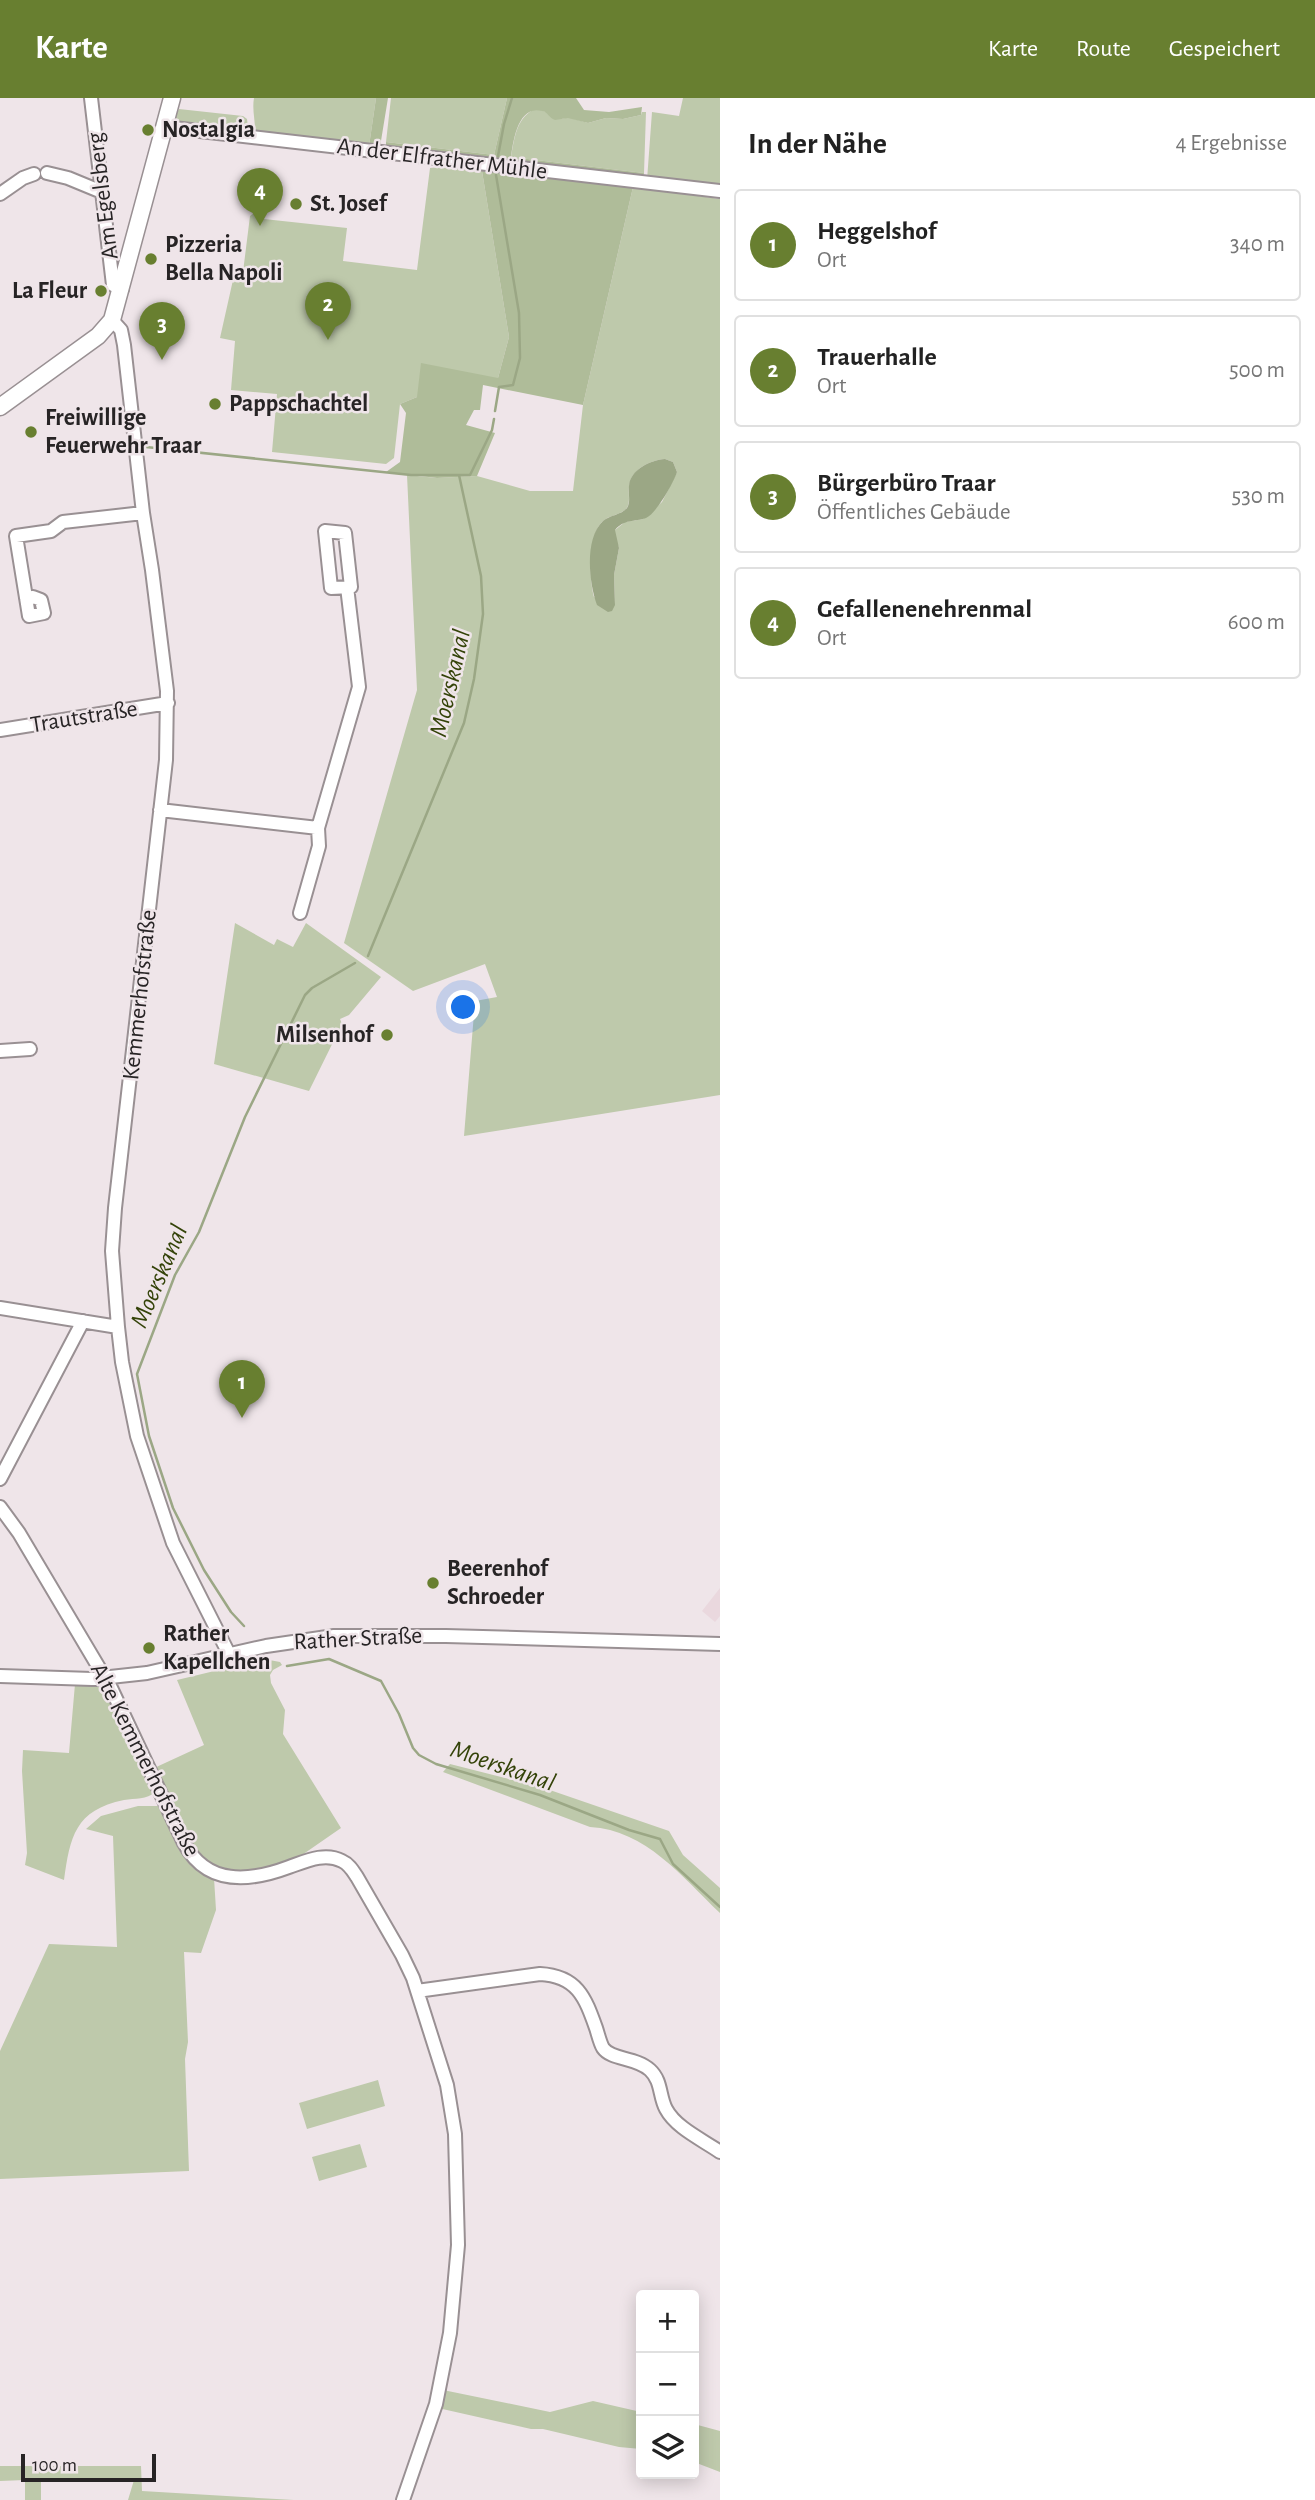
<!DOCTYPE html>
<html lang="de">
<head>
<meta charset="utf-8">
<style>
	:root { --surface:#fff; --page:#f6f6f6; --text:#222; --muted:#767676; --line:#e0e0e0; --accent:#687f30 }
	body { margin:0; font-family:"Alegreya Sans",sans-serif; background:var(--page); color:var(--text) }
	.controls { position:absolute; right:21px; bottom:21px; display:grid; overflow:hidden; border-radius:7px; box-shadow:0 4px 18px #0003 }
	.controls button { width:63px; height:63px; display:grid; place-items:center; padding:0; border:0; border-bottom:2px solid var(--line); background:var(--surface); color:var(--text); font:35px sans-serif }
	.scale { position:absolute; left:21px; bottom:18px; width:135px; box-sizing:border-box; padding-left:7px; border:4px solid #272425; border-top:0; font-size:19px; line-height:24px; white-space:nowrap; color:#272425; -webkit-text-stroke:5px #efe5e9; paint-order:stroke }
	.you { position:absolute; left:464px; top:910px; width:24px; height:24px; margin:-18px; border:5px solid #fff; border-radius:50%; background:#1a73e8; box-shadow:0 0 0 10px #1a73e833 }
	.badge { display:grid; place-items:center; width:46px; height:46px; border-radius:50%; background:var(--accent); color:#fff; font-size:23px; font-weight:700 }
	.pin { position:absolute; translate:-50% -58px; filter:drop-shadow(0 2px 4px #0008) }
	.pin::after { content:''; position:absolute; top:37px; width:24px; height:21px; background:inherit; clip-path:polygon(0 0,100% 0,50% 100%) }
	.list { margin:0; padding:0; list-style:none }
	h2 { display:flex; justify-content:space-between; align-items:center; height:91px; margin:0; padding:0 28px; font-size:30px }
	h2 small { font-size:23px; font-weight:400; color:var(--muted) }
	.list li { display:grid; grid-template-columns:46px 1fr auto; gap:21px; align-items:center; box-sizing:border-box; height:112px; margin:0 14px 14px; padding:0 14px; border:2px solid var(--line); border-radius:7px }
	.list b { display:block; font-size:26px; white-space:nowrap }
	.list p { margin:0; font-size:23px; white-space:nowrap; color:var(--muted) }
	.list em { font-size:23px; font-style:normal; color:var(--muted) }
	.icon { flex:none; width:38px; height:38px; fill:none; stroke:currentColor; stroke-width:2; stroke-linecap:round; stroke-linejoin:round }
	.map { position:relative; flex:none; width:720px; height:2402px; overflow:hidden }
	header { display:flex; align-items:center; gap:42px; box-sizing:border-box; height:98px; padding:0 35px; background:var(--accent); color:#fff }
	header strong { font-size:33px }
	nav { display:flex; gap:38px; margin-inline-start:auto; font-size:24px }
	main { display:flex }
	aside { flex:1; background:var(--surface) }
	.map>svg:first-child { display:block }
	.built { fill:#ead8de }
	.green { fill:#bec9ab; fill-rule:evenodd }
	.forest { fill:#afbc99 }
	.water { fill:#9ba785 }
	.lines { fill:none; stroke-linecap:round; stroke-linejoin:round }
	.stream { stroke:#9ba785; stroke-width:2.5 }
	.minor-casing { stroke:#999093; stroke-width:16 }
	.major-casing { stroke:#999093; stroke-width:19 }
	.minor { stroke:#fff; stroke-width:12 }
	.major { stroke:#fff; stroke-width:16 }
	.poi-dot { fill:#687f30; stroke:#efe5e9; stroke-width:2.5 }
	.labels { text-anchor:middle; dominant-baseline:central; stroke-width:5; stroke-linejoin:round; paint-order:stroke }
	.poi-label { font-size:24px; font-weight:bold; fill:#272425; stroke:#efe5e9; text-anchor:start }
	.street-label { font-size:24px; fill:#272425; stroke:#efe5e9 }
	.water-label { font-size:26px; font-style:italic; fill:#344309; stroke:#efe5e9 }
</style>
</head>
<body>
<header>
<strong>Karte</strong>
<nav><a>Karte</a><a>Route</a><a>Gespeichert</a></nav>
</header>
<main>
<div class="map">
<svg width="720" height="2402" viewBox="0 0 720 2402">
	<rect width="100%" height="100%" fill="#efe5e9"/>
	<path class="built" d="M720 1490V1518L715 1524 702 1513Z"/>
	<path class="green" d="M254 0H376L369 48 258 36 255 32C255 21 252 11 254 0Z
		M391 0H507L494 57 386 44Z
		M683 0H720V89L647 82 652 14 679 18Z
		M179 11 243 18 247 21 248 29 244 34 182 26 175 19Z
		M533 12H541L562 21 568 19 588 25 606 20 623 21 641 17 642 14H646L644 75 511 59C514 42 516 21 533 12Z
		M442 69 482 73 509 239 498 280 417 299 400 306 394 360 386 366 272 354 277 296 231 292 235 243 220 240 235 173 243 174 250 118 254 115 264 116V121L347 130 343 163 417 172 430 70Z
		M633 89 720 101V997L464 1038 475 903 497 899 485 866 413 893 344 845 417 592 407 377 437 380 477 378 530 393H573L583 307ZM665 361 673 364 677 374 662 404 643 421 625 424 615 432 614 436 619 450 614 477 615 507 594 499C589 481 588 438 602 424 609 417 620 417 626 411 631 405 628 396 629 389 630 372 650 362 665 361Z
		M235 825 274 847 277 841 293 849 306 825 381 879 349 917 340 921 342 926 309 993 214 966Z
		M264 1561 280 1564 282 1567 273 1572 270 1577 271 1585 285 1612 283 1636 341 1730 302 1757V1761L275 1770 228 1775 197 1760 152 1671 204 1647 177 1582Z
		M75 1586H97L105 1590 155 1694C147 1702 135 1700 124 1702 75 1712 70 1739 64 1782L25 1767 27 1755 22 1673 23 1652 69 1655Z
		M450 1666 544 1690 669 1733 683 1757 720 1790V1815C682 1779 646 1732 590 1729L443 1674Z
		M138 1708H159C172 1735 181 1773 214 1780L216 1812 201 1855 184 1854 188 1944 185 1961 189 2073 0 2081V1953L49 1846 117 1849 113 1738 86 1731 101 1718Z
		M378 1982 385 2008 307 2031 299 2005Z
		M360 2046 367 2069 319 2083 312 2059Z
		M443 2292 550 2314 593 2303 641 2314V2351L619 2349 543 2331H531L438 2310Z
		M694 2326 720 2333V2374L694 2364Z
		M0 2368H141L142 2393 294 2402H128L134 2382 41 2381V2402H25V2382L0 2383Z"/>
	<path class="forest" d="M376 0H388L380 49 369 48Z
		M507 0H576L584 12 609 14 642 9 641 17 623 21 606 20 588 25 568 20 555 22C549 20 548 14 542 13 518 6 513 44 511 59L644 75 640 89 386 60V44L494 57Z
		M482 73 633 89 583 307 483 287 480 312H474L466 327 495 335 477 378 437 380 386 374 400 364 406 315 400 306 417 299 421 265 498 280 509 239Z"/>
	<path class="water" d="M665 361 673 364 677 374C674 384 656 416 646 420 634 424 624 421 615 432L619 450 614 477 615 507 612 513 608 514 597 507C589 485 584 441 603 423 610 417 621 417 627 410 631 404 628 395 629 388 630 372 650 362 665 361Z"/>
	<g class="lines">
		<path class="stream" d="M498 58 504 26 512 0
			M495 313 499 289 513 287 520 260 519 215 496 77
			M146 349 411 377H459
			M368 858 464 625 474 581 483 516 481 478 459 377H470L492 332 494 321
			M244 1528 231 1514 204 1472 173 1410 149 1338 137 1276 175 1177 199 1134 245 1019 305 897 312 890 355 865
			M287 1568 329 1561 381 1583 399 1616 413 1650 419 1657 436 1666 540 1697 629 1732 660 1741 673 1766 720 1809"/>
		<g class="minor-casing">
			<path id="minor" d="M91 0 113 187 122 191
				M165 29 720 93
				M47 75 68 80 102 94
				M0 96 23 80 34 76
				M112 222 121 232 124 247 143 415 152 472 167 593 166 662 115 1110 112 1153 118 1229 122 1264 137 1338 173 1445 229 1556
				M325 433 345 435 351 489 331 490Z
				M26 500 33 499 41 502 44 515 29 518 16 438 51 433 63 424 143 415
				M0 632 168 605
				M160 712 318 730
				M300 815 319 748 318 730 359 589 347 489
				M0 953 30 951
				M0 1210 118 1229
				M0 1381 83 1223
				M0 1409 19 1435 111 1590 184 1745C207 1788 249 1784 289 1769 306 1763 325 1754 342 1763 349 1766 353 1773 357 1779L402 1857 413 1880 447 1987 455 2036 458 2147 450 2235 436 2306 403 2402
				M0 1578 92 1581 147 1575 266 1548 334 1538H446L720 1546
				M417 1893 540 1876C577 1878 585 1899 596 1930 598 1936 600 1945 603 1950 611 1962 636 1959 650 1972 662 1983 659 1998 666 2011 676 2030 703 2042 720 2054"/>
		</g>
		<g class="major-casing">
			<path id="major" d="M0 309 98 238 112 222 172 0"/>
		</g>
		<use href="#minor" class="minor"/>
		<use href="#major" class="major"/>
	</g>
	<g class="poi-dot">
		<circle cx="148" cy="32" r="7"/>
		<circle cx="296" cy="106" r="7"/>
		<circle cx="151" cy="161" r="7"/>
		<circle cx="101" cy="193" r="7"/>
		<circle cx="215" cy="306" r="7"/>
		<circle cx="31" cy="334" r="7"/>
		<circle cx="387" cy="937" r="7"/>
		<circle cx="433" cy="1485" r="7"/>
		<circle cx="149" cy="1550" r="7"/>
	</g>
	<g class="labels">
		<g class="poi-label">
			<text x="162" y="32">Nostalgia</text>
			<text x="310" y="106">St. Josef</text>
			<text x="165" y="147">Pizzeria<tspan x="165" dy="28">Bella Napoli</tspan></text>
			<text x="87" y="193" text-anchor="end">La Fleur</text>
			<text x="229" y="306">Pappschachtel</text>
			<text x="45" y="320">Freiwillige<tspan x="45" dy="28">Feuerwehr Traar</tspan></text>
			<text x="373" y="937" text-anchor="end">Milsenhof</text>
			<text x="447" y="1471">Beerenhof<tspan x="447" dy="28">Schroeder</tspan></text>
			<text x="163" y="1536">Rather<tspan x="163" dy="28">Kapellchen</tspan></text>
		</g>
		<g class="street-label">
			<text transform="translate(442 61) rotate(7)">An der Elfrather Mühle</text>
			<text transform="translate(103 98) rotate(-97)">Am Egelsberg</text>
			<text transform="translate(84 619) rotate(-9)">Trautstraße</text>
			<text transform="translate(140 897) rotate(-84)">Kemmerhofstraße</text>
			<text transform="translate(358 1541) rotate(-3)">Rather Straße</text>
			<text transform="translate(145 1662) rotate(63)">Alte Kemmerhofstraße</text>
		</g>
		<g class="water-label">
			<text transform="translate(450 585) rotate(-77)">Moerskanal</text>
			<text transform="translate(159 1178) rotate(-67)">Moerskanal</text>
			<text transform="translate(503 1668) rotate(19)">Moerskanal</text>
		</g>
	</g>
</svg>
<div class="controls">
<button>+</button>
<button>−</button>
<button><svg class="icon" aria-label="layers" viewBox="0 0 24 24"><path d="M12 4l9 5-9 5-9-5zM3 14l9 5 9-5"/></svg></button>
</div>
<div class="scale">100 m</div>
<div class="you"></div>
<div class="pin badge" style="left:242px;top:1320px">1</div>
<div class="pin badge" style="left:328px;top:242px">2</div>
<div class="pin badge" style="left:162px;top:262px">3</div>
<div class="pin badge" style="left:260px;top:128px">4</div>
</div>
<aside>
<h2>In der Nähe<small>4 Ergebnisse</small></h2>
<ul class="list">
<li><span class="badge">1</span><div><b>Heggelshof</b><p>Ort</p></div><em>340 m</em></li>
<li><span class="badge">2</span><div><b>Trauerhalle</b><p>Ort</p></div><em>500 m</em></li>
<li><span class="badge">3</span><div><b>Bürgerbüro Traar</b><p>Öffentliches Gebäude</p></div><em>530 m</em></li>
<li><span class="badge">4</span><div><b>Gefallenenehrenmal</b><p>Ort</p></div><em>600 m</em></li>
</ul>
</aside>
</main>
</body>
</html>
